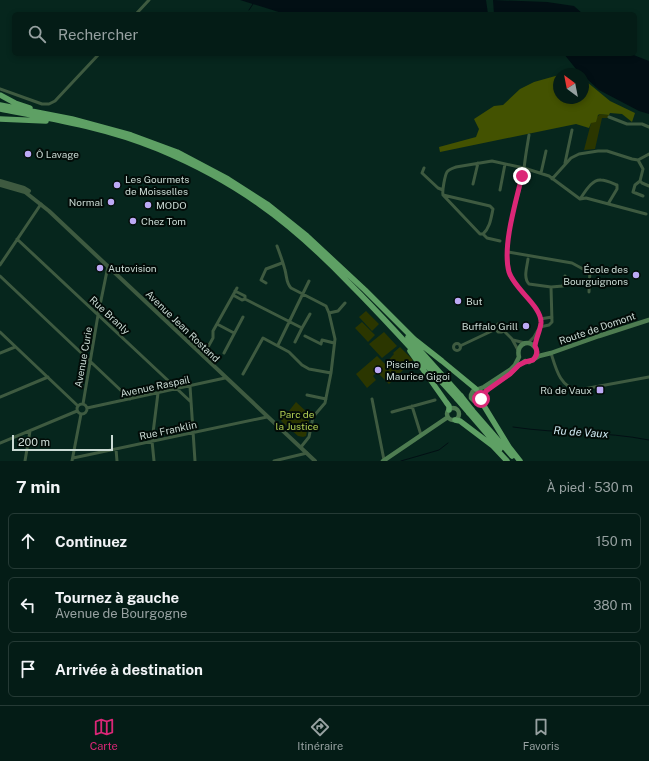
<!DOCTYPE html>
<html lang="fr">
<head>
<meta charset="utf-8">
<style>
	:root { --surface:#041c16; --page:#0d251f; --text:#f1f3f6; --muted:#97a1a1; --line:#253a35; --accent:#db2777 }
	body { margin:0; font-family:"Public Sans",sans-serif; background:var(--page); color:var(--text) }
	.compass { position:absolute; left:553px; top:68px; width:36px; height:36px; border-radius:50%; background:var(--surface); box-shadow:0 2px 6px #0003; rotate:328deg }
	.scale { position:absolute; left:12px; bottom:10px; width:101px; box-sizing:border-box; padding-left:4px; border:2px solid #cadad4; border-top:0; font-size:11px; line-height:14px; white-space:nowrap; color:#cadad4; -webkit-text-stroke:3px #020c08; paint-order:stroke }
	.stop { position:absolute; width:12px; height:12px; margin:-9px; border:3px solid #db2777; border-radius:50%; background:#fff }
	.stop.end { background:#db2777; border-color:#fff; box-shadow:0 1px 4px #0008 }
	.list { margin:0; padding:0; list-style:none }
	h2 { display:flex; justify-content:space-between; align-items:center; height:52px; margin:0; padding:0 16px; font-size:17px }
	h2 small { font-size:13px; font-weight:400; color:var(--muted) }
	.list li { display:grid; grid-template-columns:26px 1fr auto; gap:12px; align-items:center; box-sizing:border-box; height:56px; margin:0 8px 8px; padding:0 8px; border:1px solid var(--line); border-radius:6px }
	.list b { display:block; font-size:15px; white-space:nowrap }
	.list p { margin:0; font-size:13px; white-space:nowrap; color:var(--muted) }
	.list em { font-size:13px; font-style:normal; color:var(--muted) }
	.icon { flex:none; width:22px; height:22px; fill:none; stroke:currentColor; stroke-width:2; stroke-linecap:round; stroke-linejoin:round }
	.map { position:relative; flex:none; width:649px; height:461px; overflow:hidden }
	.search { position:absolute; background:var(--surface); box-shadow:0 2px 6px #0003; left:12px; right:12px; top:12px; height:44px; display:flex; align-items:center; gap:10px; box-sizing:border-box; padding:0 14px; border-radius:6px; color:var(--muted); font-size:15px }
	.sheet { height:244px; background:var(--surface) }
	nav { display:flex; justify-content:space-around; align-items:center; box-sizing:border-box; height:56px; border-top:1px solid var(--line); background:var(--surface); font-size:11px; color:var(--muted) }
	nav a { display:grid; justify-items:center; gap:2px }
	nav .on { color:var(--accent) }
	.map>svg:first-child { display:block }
	.green { fill:#2b3600 }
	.forest { fill:#435201 }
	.water { fill:#020f14 }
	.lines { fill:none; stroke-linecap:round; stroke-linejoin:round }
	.stream { stroke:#020f14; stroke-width:1 }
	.minor { stroke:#3e5a40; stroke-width:3 }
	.tertiary { stroke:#3e5a40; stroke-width:4 }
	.secondary { stroke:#4e7c51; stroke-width:4.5 }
	.trunk { stroke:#5ea064; stroke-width:5.5 }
	.trunk-bridge { stroke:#5ea064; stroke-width:5.5 }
	.route { stroke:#db2777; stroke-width:5 }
	.poi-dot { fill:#bca9f5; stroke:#020c08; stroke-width:1.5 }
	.labels { text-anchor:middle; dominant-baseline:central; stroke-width:4; stroke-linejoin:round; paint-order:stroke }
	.poi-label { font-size:10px; fill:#cadad4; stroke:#020c08; text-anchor:start }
	.street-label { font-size:10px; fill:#cadad4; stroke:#020c08 }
	.park-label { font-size:10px; fill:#b0cd52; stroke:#020c08 }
	.water-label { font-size:11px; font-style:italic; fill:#cfe9f2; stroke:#020c08 }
</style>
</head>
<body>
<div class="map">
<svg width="649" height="461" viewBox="0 0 649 461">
	<rect width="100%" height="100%" fill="#06261d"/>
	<path class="green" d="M600 114 609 115 608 118H602L595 149 584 150 591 123Z
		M366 311 379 324 372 331 359 317Z
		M362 322 375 335 368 342 355 328Z
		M384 332 397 346 382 358 369 344Z
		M400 347 413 360 389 384 377 372 373 376 376 380 367 388 356 374 377 356 385 364 394 354 393 353Z
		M296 402 310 415 306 436 303 437 298 436 281 421Z"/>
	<path class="forest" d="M559 75V98H583V82H587L610 101 635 113 632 122 622 114 610 113 609 115 600 114 598 115 596 122 591 123 589 128 576 124 440 152 439 147 476 137 479 129 474 119 494 106 503 105 520 89 534 82Z"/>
	<path class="water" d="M240 0H486L488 14H285Z
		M493 0 547 2 574 6 583 14H494Z
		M564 54H631L649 61V114L639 111 599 90 576 69Z"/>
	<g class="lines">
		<path class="stream" d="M249 10 253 4
			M513 427C559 434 604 431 649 440
			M401 461 439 450 448 443"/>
		<path class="minor" d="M136 14 149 0
			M0 89 42 104H49L55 101 99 54
			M609 117 627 124H642L649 127
			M529 135C527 147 525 158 524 169 519 199 502 237 508 268 512 287 541 305 541 323 541 331 536 338 535 346
			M638 160 643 169 640 181
			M565 163 572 130
			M424 168 422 173 438 188 443 190
			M541 173 546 151
			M552 179 571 158 579 154 598 151H607L632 159 638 160 649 154
			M473 184 478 163
			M500 190 505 164
			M443 195C442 191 445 175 447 172 449 169 453 168 456 167L492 161 524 168 549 176 580 199 586 198 646 214
			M443 195 490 206 493 209C491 218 490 228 483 234H480Z
			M643 196 633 192 635 185 640 181 642 183 649 186
			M580 199C585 192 592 179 601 180 606 180 612 183 617 185V189L608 204
			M483 234 487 238 500 241
			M17 239 191 402
			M277 246C280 254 283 262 285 270 287 277 286 283 291 288L326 306 329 313 335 339 331 373 325 403 313 417 309 437 301 447
			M508 252 572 263 583 269H590L589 292
			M528 259C527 267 523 278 529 284L551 287 552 322 549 325 540 327
			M0 265 41 204
			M0 276 130 399
			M266 283 261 280 266 269 282 263
			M551 287 563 286 565 276
			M235 291 245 296V299L302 328 295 342
			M233 295 242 300 245 299
			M329 313 338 311 345 303
			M540 319 552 317
			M217 324 234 333
			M302 328 310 314
			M504 331 512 339 518 350
			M0 332 78 406
			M305 336 321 344 322 340 334 343
			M513 340 525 343
			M528 343 534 337 538 330
			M453.5 347a3.5 3.5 0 1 1 7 0a3.5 3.5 0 1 1-7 0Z
			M278 345 309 281
			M460 346 496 329V326L498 324 501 323 504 326V329L502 332H498L496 329
			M0 353 15 347
			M224 353 243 317
			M551 353C556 369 560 387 578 390L649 377
			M203 356 213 338V331L237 288
			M243 374 263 338 289 352 302 365 309 369 331 373
			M190 386 195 461
			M307 395 326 399
			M0 397 48 377
			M372 399 384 460
			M77 409a5 5 0 1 1 10 0a5 5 0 1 1-10 0Z
			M83 404 98 315 108 266
			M412 406 421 435
			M87 408 225 378
			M392 412 435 400
			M0 443 77 411
			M116 449 117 461
			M73 458 267 417
			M25 461 30 431
			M72 461 81 414
			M154 461 152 441 158 393
			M274 461 307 453"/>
		<path class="tertiary" d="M0 181 24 188 29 191
			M0 185 25 192 49 211 315 461"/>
		<path class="secondary" d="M478 390 481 392 482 397 479 400 474 401 471 398V395L473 391 484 387 510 370 515 365 519 357C515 342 533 337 537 352L535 358
			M482 397 489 388 510 374 518 366 525 361 529 362 539 356 551 353 599 336 649 320
			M447 414a6 6 0 1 1 12 0a6 6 0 1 1-12 0Z
			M383 461 448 417"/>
		<path class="trunk" d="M0 95 15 103 30 108
			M0 105 72 119 131 135 177 152 228 179 267 204 307 236 365 290 414 339 442 361 476 389
			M0 109C54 119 108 128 158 149 194 164 228 182 259 204 292 227 322 255 350 284 387 321 422 360 457 399
			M0 119 46 121
			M408 337 461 396
			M410 351 446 402 449 406V410
			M481 399 484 406 509 447 520 461
			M472 410 512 456
			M469 413 500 449
			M455 420 460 421 493 446 507 461"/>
		<path class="trunk-bridge" d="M461 396 472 410
			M457 399 469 413"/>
	</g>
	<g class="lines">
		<path class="route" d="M481 399 486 391 510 374 519 365 525 362 533 360C537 356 538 351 535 346 536 338 540 331 541 323 542 306 514 289 509 272 502 247 516 201 522 176"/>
	</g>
	<g class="poi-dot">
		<circle cx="28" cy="154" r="4"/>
		<circle cx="117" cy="185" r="4"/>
		<circle cx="111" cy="202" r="4"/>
		<circle cx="148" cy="205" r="4"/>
		<circle cx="133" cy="221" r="4"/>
		<circle cx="100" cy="268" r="4"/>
		<circle cx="636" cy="275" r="4"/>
		<circle cx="458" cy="301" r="4"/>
		<circle cx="526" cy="326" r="4"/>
		<circle cx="378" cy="370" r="4"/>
		<rect x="596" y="386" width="8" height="8" rx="2"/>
	</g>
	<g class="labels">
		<g class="poi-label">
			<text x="36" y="154">Ô Lavage</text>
			<text x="125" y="179">Les Gourmets<tspan x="125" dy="12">de Moisselles</tspan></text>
			<text x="103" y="202" text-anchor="end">Normal</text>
			<text x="156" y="205">MODO</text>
			<text x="141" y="221">Chez Tom</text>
			<text x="108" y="268">Autovision</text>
			<text x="628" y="269" text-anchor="end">École des<tspan x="628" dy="12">Bourguignons</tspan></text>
			<text x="466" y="301">But</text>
			<text x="518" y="326" text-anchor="end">Buffalo Grill</text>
			<text x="386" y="364">Piscine<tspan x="386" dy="12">Maurice Gigoi</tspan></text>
			<text x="592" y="390" text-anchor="end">Rû de Vaux</text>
		</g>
		<g class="street-label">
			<text transform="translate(110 315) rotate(43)">Rue Branly</text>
			<text transform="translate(183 326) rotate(44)">Avenue Jean Rostand</text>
			<text transform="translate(597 328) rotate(-19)">Route de Domont</text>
			<text transform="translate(83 357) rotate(-80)">Avenue Curie</text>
			<text transform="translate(155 386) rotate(-12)">Avenue Raspail</text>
			<text transform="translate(168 430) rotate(-12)">Rue Franklin</text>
		</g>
		<g class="park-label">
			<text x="297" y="414">Parc de<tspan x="297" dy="12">la Justice</tspan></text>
		</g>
		<g class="water-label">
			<text transform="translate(581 432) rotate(4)">Ru de Vaux</text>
		</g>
	</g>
</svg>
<svg class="compass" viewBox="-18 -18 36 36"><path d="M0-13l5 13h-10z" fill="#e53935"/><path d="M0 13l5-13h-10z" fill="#97a1a1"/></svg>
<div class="scale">200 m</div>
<div class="stop" style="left:481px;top:399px"></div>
<div class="stop end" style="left:522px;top:176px"></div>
<div class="search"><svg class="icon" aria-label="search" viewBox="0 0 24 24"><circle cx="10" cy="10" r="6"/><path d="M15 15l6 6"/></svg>Rechercher</div>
</div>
<section class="sheet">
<h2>7 min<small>À pied · 530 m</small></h2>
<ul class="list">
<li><svg class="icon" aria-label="ahead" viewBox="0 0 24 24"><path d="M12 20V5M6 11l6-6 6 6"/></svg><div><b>Continuez</b></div><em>150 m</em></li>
<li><svg class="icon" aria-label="left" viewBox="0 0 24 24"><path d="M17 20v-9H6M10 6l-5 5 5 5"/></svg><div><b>Tournez à gauche</b><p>Avenue de Bourgogne</p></div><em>380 m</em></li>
<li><svg class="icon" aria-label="arrive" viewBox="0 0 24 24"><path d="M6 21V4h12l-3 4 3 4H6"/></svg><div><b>Arrivée à destination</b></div></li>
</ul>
</section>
<nav>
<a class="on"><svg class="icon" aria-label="map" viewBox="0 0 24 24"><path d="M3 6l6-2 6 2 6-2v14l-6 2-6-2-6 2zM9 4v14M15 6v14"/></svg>Carte</a>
<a><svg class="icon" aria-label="directions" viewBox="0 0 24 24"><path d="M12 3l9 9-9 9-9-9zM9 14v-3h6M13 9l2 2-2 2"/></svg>Itinéraire</a>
<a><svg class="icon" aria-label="saved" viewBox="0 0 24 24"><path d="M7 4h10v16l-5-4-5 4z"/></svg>Favoris</a>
</nav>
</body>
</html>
